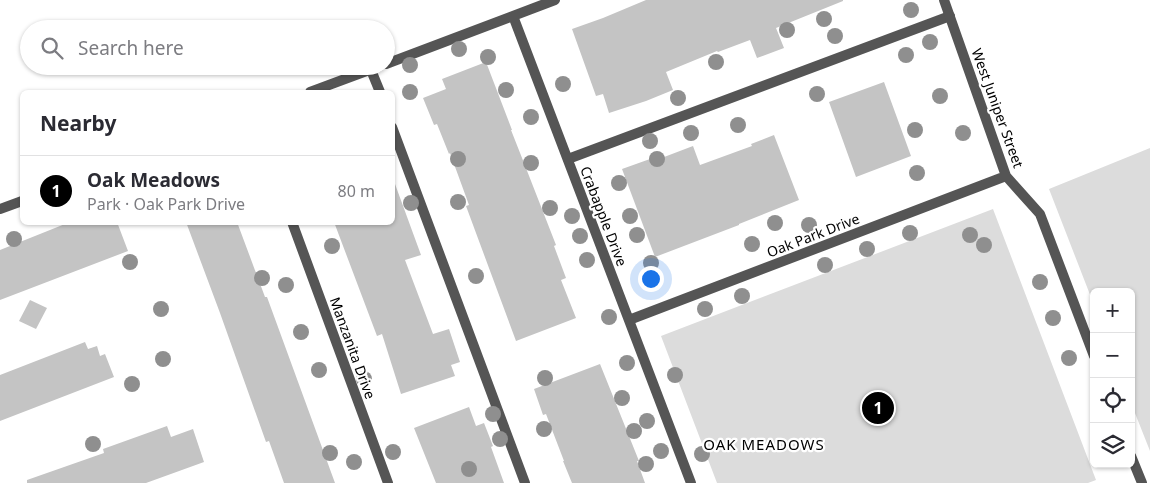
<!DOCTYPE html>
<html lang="en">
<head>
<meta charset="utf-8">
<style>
	:root { --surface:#fff; --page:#f2f2f3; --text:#2b2b33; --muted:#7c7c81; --line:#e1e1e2; --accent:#000 }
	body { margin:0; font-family:"Noto Sans",sans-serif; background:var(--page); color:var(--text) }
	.controls { position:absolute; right:15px; bottom:15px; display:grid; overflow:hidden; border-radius:8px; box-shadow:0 1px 4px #0004 }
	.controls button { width:45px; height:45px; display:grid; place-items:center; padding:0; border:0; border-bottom:1px solid var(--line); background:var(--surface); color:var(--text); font:25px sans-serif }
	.you { position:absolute; left:650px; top:278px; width:18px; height:18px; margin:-12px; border:4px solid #fff; border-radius:50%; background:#1a73e8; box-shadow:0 0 0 8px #1a73e833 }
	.badge { display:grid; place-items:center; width:32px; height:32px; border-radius:50%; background:var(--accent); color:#fff; font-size:16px; font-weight:700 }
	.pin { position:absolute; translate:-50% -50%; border:2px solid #fff; box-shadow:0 1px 5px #0006 }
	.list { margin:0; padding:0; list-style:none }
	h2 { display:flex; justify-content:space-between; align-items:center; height:65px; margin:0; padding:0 20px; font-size:21px }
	h2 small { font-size:16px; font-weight:400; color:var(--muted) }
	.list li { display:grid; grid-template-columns:32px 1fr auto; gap:15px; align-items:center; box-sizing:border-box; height:70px; padding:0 20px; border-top:1px solid var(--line) }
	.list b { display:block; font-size:19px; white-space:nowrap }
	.list p { margin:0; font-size:16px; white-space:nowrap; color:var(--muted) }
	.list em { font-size:16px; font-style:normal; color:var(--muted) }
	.icon { flex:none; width:28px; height:28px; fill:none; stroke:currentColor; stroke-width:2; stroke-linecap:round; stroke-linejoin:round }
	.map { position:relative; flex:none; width:1150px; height:483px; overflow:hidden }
	.search { position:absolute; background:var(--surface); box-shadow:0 1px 4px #0004; left:20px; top:20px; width:375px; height:55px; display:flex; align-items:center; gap:12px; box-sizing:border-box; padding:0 18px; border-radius:28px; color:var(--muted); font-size:19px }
	.panel { position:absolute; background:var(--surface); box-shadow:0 1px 4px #0004; left:20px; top:90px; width:375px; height:135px; border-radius:8px }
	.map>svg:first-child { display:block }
	.green { fill:#dcdcdc }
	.building { fill:#c4c4c4 }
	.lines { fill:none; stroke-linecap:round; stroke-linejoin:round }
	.service { stroke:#555; stroke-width:10 }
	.minor { stroke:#555; stroke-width:10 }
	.tree { fill:#8f8f8f }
	.labels { text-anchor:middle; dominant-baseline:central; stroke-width:4.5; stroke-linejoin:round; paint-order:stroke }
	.street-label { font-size:14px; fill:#000; stroke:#fff }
	.neighbourhood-label { font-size:15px; letter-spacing:1px; fill:#000; stroke:#fff }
</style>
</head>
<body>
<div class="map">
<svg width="1150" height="483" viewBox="0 0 1150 483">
	<rect width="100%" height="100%" fill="#fff"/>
	<path class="green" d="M1150 148V451L1131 403V292H1094V305L1049 189Z
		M993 209 1096 480 1088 483H717L661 336Z"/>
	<path class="building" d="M646 0H843V1L776 28 784 48 757 58 750 40 718 52 717 51 666 72 673 90 646 101 609 113 603 94 596 96 572 29 603 18Z
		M486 62 512 130H511L524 163 556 245 554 246 566 278 561 280 576 318 516 341 466 206 469 205 450 153 449 154 437 124 434 125 423 98 446 89 442 79Z
		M884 82 911 156 856 177 829 102Z
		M774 135 799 200 739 224V225L655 257 622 169 650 159 651 162 693 146 700 165 752 146 751 144Z
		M395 184 421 255 405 260 433 334 449 329 460 362 451 365 455 376 401 394 382 334 377 336 334 222H392V185Z
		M70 222H117L128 251 0 300V250Z
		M186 222H237L265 297H267L335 483H284L269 441 266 442 220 313Z
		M30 300 47 308 36 329 19 321Z
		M85 342 88 349 97 346 100 356 105 354 114 377 0 421V375Z
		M600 364 639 461H637L645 483H572L563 461H564L546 414 543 415 534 389Z
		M469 407 476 426 484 423 493 446 491 447 504 483H436L414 428Z
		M167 426 171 437 193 429 204 462 146 483H27V480L104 453 103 449Z"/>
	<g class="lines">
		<path class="service" d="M371 70 380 92
			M392 127 525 483
			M568 159 950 16"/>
		<path class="minor" d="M944 0 1006 176 1040 214 1094 356
			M513 16 691 483
			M386 64 555 0
			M310 92 380 66
			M0 209 22 201
			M292 222 388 483
			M629 320 1006 176
			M1131 456 1142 483"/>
	</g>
	<g class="tree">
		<circle cx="911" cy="10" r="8"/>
		<circle cx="824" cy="19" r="8"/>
		<circle cx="787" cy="30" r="8"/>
		<circle cx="835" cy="36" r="8"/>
		<circle cx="930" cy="42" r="8"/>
		<circle cx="459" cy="49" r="8"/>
		<circle cx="906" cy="55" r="8"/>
		<circle cx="488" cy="57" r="8"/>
		<circle cx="716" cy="62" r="8"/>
		<circle cx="410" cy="65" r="8"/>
		<circle cx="563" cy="84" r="8"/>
		<circle cx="506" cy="90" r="8"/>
		<circle cx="410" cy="92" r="8"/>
		<circle cx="817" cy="94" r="8"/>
		<circle cx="940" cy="96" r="8"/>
		<circle cx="678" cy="98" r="8"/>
		<circle cx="531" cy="117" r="8"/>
		<circle cx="738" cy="125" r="8"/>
		<circle cx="915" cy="130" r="8"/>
		<circle cx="691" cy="133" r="8"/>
		<circle cx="963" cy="133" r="8"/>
		<circle cx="650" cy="141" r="8"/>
		<circle cx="458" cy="159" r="8"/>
		<circle cx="657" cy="159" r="8"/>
		<circle cx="531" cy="163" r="8"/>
		<circle cx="917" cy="173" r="8"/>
		<circle cx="619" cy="183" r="8"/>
		<circle cx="458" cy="202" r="8"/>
		<circle cx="411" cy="203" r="8"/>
		<circle cx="550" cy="208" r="8"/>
		<circle cx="572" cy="216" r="8"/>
		<circle cx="630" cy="216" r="8"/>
		<circle cx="775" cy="223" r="8"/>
		<circle cx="809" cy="225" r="8"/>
		<circle cx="910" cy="233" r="8"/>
		<circle cx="637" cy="235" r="8"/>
		<circle cx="970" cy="235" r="8"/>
		<circle cx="580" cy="236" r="8"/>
		<circle cx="14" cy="239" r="8"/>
		<circle cx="752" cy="244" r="8"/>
		<circle cx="984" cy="245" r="8"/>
		<circle cx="332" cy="246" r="8"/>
		<circle cx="867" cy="249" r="8"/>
		<circle cx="587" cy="260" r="8"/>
		<circle cx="130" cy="262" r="8"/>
		<circle cx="651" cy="263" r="8"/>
		<circle cx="825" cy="265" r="8"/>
		<circle cx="476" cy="276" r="8"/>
		<circle cx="262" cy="278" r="8"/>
		<circle cx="1040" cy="282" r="8"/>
		<circle cx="286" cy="285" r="8"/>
		<circle cx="742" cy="296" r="8"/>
		<circle cx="161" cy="309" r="8"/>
		<circle cx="705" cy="309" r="8"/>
		<circle cx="609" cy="317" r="8"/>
		<circle cx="1053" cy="318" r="8"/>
		<circle cx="301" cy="332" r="8"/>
		<circle cx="1069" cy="358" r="8"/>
		<circle cx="163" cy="359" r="8"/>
		<circle cx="627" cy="363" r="8"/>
		<circle cx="319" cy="370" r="8"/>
		<circle cx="675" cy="375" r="8"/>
		<circle cx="545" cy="378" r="8"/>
		<circle cx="364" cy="379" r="8"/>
		<circle cx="132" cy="384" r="8"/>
		<circle cx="622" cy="398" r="8"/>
		<circle cx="493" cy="414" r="8"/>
		<circle cx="647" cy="421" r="8"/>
		<circle cx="544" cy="429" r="8"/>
		<circle cx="634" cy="431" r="8"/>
		<circle cx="500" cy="439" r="8"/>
		<circle cx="93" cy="444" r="8"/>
		<circle cx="661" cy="451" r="8"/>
		<circle cx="393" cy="452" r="8"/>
		<circle cx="330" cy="453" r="8"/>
		<circle cx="702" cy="454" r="8"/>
		<circle cx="354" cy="462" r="8"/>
		<circle cx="646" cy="464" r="8"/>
		<circle cx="469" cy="469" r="8"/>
	</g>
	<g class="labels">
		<g class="street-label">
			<text transform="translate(998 108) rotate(70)">West Juniper Street</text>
			<text transform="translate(604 216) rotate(69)">Crabapple Drive</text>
			<text transform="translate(813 235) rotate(-21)">Oak Park Drive</text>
			<text transform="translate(353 348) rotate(70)">Manzanita Drive</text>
		</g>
		<g class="neighbourhood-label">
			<text x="764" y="444">OAK MEADOWS</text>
		</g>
	</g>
</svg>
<div class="controls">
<button>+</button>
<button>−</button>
<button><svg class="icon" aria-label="locate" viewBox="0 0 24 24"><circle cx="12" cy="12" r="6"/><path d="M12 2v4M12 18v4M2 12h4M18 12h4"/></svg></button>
<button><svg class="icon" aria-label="layers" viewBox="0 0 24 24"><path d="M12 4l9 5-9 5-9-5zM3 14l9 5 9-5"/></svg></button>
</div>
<div class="you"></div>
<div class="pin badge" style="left:878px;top:408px">1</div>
<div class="search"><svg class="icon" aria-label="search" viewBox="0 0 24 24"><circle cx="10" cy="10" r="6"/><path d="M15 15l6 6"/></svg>Search here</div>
<section class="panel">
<h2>Nearby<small></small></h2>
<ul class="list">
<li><span class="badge">1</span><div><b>Oak Meadows</b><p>Park · Oak Park Drive</p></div><em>80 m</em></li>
</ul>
</section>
</div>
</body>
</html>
